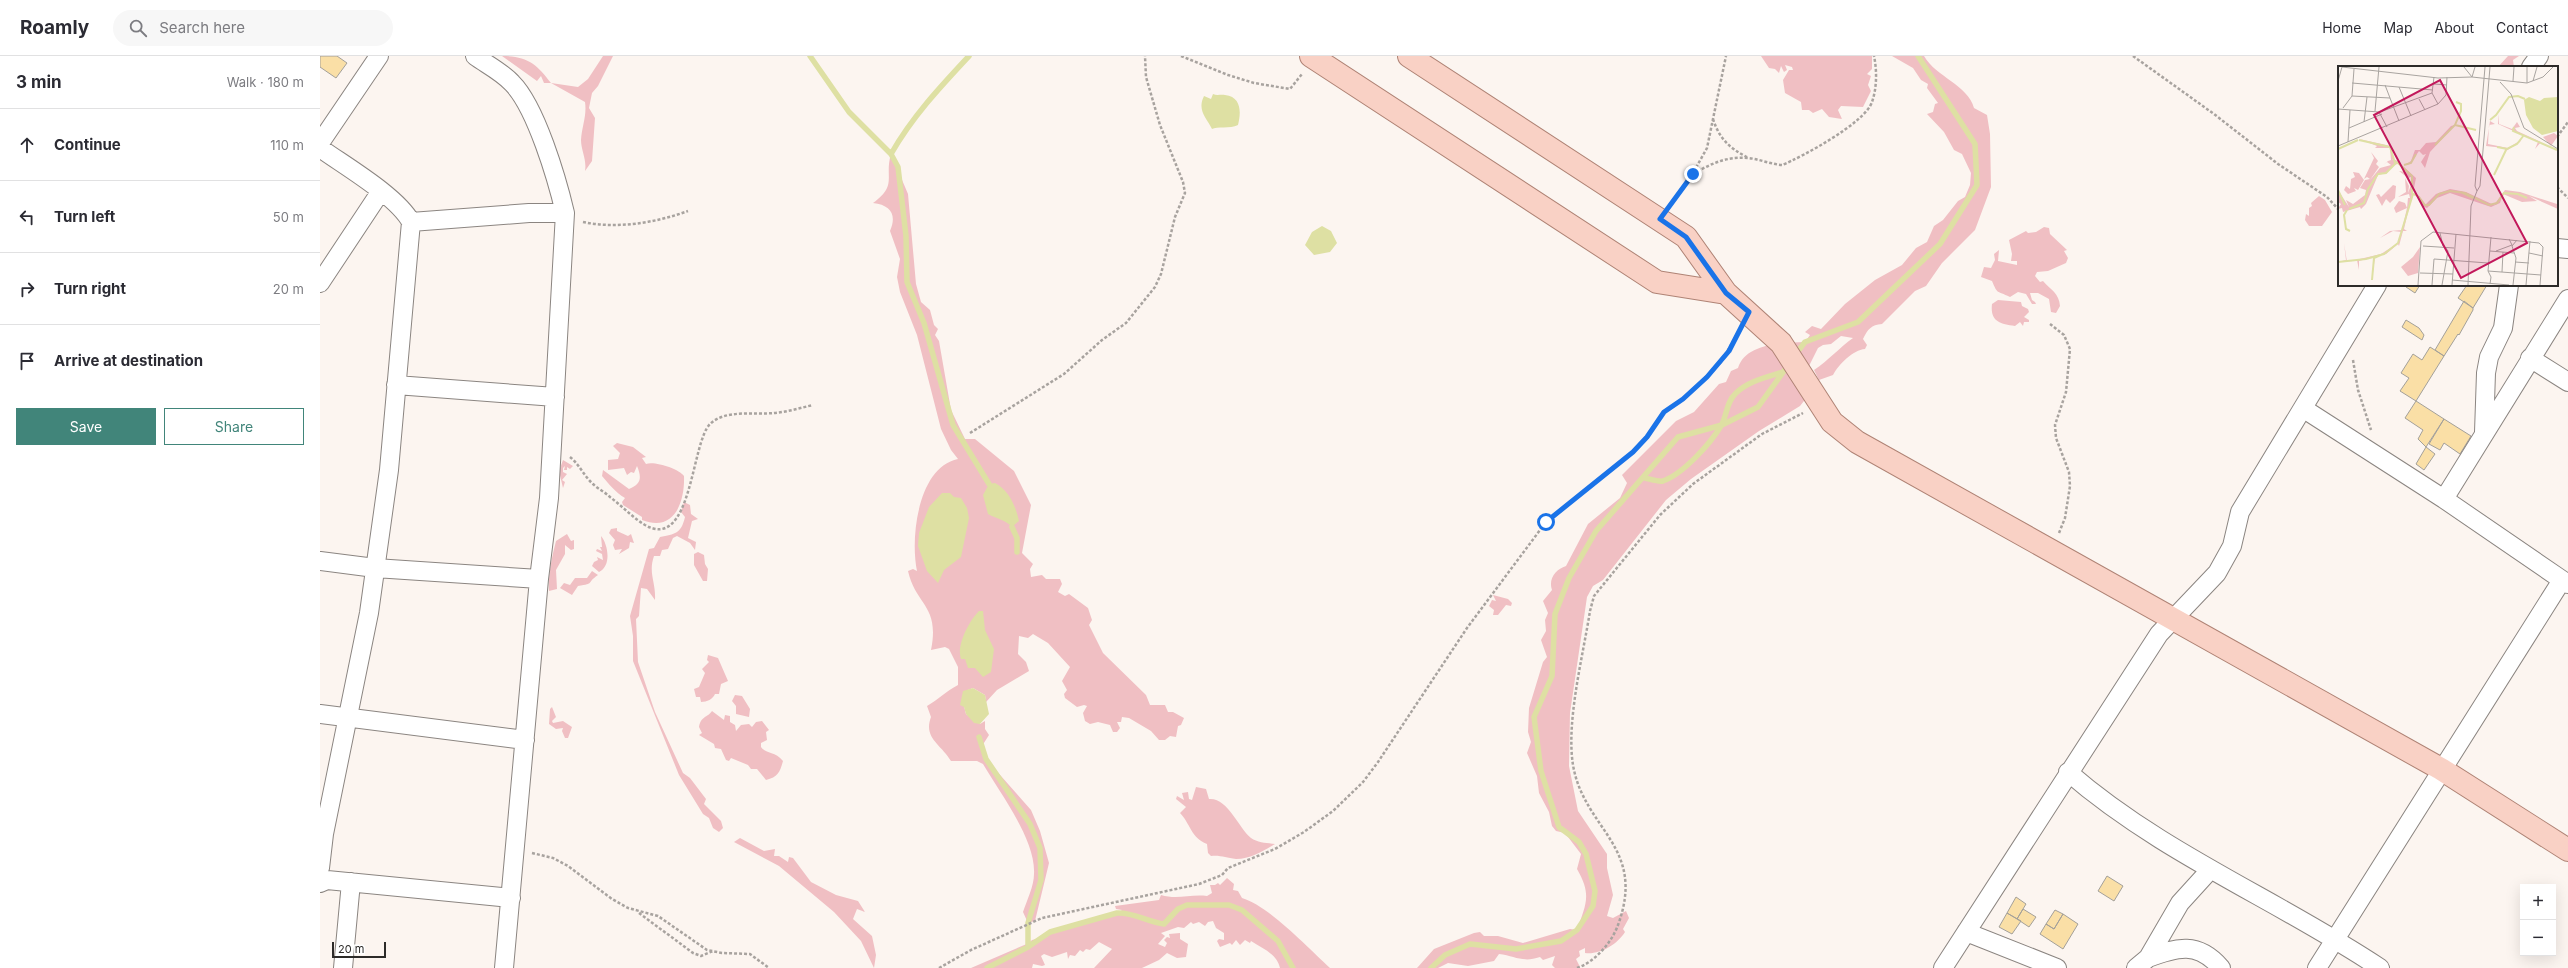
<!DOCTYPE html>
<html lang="en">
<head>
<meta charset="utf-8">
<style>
	:root { --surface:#fff; --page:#f7f7f7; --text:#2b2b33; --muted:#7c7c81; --line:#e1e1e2; --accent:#41857a }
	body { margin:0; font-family:Inter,sans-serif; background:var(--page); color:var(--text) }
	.controls { position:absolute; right:12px; bottom:12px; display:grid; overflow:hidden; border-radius:0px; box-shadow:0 4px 16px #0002 }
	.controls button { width:36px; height:36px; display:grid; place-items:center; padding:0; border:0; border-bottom:1px solid var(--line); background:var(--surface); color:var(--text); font:20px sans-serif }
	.scale { position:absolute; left:12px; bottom:10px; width:54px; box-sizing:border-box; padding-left:4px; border:2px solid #2d2b29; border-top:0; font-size:11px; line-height:14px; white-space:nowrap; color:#2d2b29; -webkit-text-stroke:3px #fff; paint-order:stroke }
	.stop { position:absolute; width:12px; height:12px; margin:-9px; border:3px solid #1a73e8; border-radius:50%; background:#fff }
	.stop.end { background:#1a73e8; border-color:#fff; box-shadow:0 1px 4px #0008 }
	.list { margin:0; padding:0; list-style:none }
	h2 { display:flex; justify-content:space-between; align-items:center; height:52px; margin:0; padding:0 16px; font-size:17px }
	h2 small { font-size:13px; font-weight:400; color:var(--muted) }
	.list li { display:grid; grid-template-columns:26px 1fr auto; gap:12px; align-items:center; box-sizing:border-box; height:72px; padding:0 16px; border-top:1px solid var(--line) }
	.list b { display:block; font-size:15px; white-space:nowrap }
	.list em { font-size:13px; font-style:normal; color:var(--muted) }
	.actions { display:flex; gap:8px; padding:12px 16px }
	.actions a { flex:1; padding:9px 0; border:1px solid var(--accent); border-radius:0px; text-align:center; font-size:14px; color:var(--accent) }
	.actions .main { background:var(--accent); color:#fff }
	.icon { flex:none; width:22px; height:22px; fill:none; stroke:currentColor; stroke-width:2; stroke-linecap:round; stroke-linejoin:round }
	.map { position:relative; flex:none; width:2248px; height:912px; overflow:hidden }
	header { display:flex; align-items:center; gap:24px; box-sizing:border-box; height:56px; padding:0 20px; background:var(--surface); border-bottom:1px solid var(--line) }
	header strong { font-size:19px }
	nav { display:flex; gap:22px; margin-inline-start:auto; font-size:14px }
	.search { width:280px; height:36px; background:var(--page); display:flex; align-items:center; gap:10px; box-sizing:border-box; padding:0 14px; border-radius:22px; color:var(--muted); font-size:15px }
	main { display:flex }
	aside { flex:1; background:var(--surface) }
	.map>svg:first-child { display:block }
	.green { fill:#f0bfc3 }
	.water { fill:#dee0a3 }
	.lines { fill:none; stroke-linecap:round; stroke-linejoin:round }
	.stream { stroke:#dee0a3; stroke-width:5.5 }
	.building { fill:#fadfa6; stroke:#a3a09a }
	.street-casing { stroke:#8b8581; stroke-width:20 }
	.primary-casing { stroke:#af8375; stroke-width:24 }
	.path { stroke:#a8a39f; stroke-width:2.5; stroke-dasharray:3 2; stroke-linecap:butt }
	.street { stroke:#fff; stroke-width:18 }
	.primary { stroke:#f9d1c5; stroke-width:22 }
	.route { stroke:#1a73e8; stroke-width:5 }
	.inset-river { fill:none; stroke:#dee0a3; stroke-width:2 }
	.inset-road { fill:none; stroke:#a9a4a0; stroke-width:1 }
	.view { fill:#c2185b; fill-opacity:0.15; stroke:#c2185b; stroke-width:2 }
	.inset-edge { fill:none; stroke:#2d2b29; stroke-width:2 }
</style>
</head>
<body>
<header>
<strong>Roamly</strong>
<div class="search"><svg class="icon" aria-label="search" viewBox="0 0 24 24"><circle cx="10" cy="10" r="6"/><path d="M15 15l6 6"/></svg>Search here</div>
<nav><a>Home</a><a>Map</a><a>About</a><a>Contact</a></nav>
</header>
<main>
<aside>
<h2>3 min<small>Walk · 180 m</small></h2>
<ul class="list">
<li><svg class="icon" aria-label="ahead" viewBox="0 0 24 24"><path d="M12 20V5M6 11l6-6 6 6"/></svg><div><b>Continue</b></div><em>110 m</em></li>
<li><svg class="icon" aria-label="left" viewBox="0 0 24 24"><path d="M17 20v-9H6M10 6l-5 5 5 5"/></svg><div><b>Turn left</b></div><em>50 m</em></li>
<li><svg class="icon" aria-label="right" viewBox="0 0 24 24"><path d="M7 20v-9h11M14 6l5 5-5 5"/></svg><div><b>Turn right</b></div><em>20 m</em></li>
<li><svg class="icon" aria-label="arrive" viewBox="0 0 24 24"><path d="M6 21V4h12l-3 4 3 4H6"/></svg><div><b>Arrive at destination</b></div></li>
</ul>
<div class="actions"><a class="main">Save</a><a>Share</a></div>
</aside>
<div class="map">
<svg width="2248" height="912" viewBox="0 0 2248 912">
	<rect width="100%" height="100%" fill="#fcf5f0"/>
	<path class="green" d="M182 0C207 0 217 8 231 27L258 31 268 23 283 0H293L278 30 272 37 269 52 275 62 272 105 265 115C267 104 261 94 261 84 262 70 267 60 265 46L231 27H224L221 20 217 25Z
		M1441 0H1552V13L1547 18 1551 20 1548 29 1551 35 1543 51 1521 50 1518 54 1522 63 1509 61 1502 53 1493 57 1489 54H1482L1481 46 1465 37 1463 24 1469 14H1473L1472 11 1465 9 1467 14 1464 16 1461 10 1459 17 1455 13 1449 12Z
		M1572 0H1604C1616 21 1648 29 1654 52L1667 59 1670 78 1671 131 1655 174 1622 207 1606 230 1595 235 1562 268C1551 269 1548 273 1543 283L1547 289 1545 293C1533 294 1519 308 1513 319L1499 324 1494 314C1509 304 1519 292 1533 282L1521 280 1511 288 1503 289 1498 292 1489 310 1491 336 1480 350 1439 375 1371 423 1346 444 1283 524 1273 530 1267 541 1250 657 1249 710 1258 755 1287 798V812L1293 839 1287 860 1293 862 1306 855 1309 862 1303 873 1305 876C1297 889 1279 899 1265 897V892L1259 895 1260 900 1256 903 1260 911 1257 912H1235L1232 909 1235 900 1223 904 1220 901C1203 907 1195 900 1179 898L1174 905 1148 910 1128 907 1118 912H1097L1114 893 1154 877 1160 876 1164 880H1178L1203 887 1250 873 1257 874C1266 848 1272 839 1257 813L1261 798 1245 777 1236 775 1232 770 1229 756 1219 737 1217 720 1207 697 1211 686 1208 676 1209 652 1223 606 1227 601 1221 584 1226 575 1225 564 1228 557 1223 545 1232 534C1228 523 1236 513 1246 510L1268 468 1300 442 1307 427 1302 419 1356 365 1374 356 1399 328 1406 326 1411 315 1418 312C1426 287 1463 287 1485 286L1490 279 1485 276 1492 270 1501 273 1525 248 1555 224 1582 209 1596 192 1607 186 1614 170 1623 164 1638 145 1645 141 1650 129 1651 117 1642 98 1634 94 1624 76 1607 58 1613 56 1615 48 1618 47 1607 32 1608 28 1601 24 1593 12Z
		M2188 0H2199L2193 4 2194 11H2178Z
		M571 98 588 138 596 228 601 246 610 254 614 269 618 273 615 279 619 285 631 354 645 383H655L694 415 711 449 702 497 713 508 710 513 711 521 722 519 726 523H740L742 528 738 536 745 540 749 538 768 552 772 564 769 569 783 597 826 639 830 649H845L848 656H853L864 662 861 669 858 670 856 681 850 680 845 684H839L831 675 809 662 802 661 801 666H797L800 672 797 676H793L790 669 778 666 770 668 765 665 763 657 767 650 764 649 757 651 745 642 744 638 747 634 742 625 750 611 728 587 713 578 708 582 699 580 698 598 706 606 709 615 677 634 666 646 665 639 653 632 648 634 642 642 646 658 660 668 665 665V673L669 679 662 690 666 703 711 754 720 775 729 807 715 865 708 867 703 856C707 844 714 830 714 818 716 784 680 737 663 708L657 705H631C621 688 603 682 611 661L607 650C618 644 626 635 638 629V611L629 593 625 591 611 594C620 549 596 550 588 515L593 513 597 515C590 482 598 411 638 403L631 394 621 373 597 279 580 236 577 221 580 203 570 175C577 159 571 149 553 147 578 129 564 121 571 98Z
		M1999 140 2005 144 2012 156 2002 170H1989L1985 164 1986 158 1989 160V152L1992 150 1991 147Z
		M1724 171 1729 172 1730 178 1747 194 1744 195 1748 202 1746 207 1728 215 1717 216 1715 220 1720 226 1723 225C1731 234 1739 237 1740 250L1736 257 1731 256 1729 243 1718 237H1710L1712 244 1715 246 1716 248H1712L1706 238 1698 236 1690 241C1676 234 1678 239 1672 225L1661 221 1664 211 1671 212 1675 204 1674 198 1679 194 1678 205 1697 209V205H1691L1692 198 1689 184 1706 175 1708 177 1716 176Z
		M1678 244 1701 246 1702 250 1708 253 1709 256 1704 261 1709 264V266H1704L1703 270 1700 266 1695 270C1679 268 1670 265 1672 248Z
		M297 387 313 391 326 401 322 402 326 408C335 405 359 413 364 420 365 445 355 477 322 464V461L303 449 302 446 305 442C295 436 289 428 282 420L283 414 309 433C321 428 322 422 317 410L314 417 311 416 307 419 304 412 288 414V404L298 403 300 397 293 390Z
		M243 404 253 410 250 413 247 411V414H244L245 410 243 412V416L247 418 242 424 245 426 243 432 239 415Z
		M364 446 370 449 371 458 378 463 372 465 368 482 376 486 375 494 370 487 357 480 353 482 348 493 342 494 340 500H334C328 517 336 526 335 544L327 533 321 532 319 560 316 563 318 606 335 656 363 717 370 722 386 743 384 748 401 765 403 772 399 776 393 772 389 762 383 758 359 719 313 605V580L310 560 329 493 334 492 340 481C355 478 361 478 365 461L361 456Z
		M297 472V475L308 480 311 478 314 487 310 486 309 492 299 498 302 493 295 494 293 489 295 484 289 477 291 473Z
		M247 478 251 485 254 484V493L251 494 245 489V498L236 514 237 533 229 535C228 518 232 501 236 485Z
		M281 480C288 488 292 510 279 516L272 510 274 506 278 504 277 501 283 504 282 498 276 495 277 493 282 495 280 491H282Z
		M378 496 384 499 385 508 388 513 387 525H383L374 509V498Z
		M272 515 278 519C265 528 276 527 258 530L252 539 240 532 244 527 250 529 255 522H267Z
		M1173 539 1188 543 1192 547 1191 550 1186 549 1178 559H1173L1174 554 1169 550 1172 544 1176 545Z
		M388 599 398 602 408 625 401 628 399 638H395C393 643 387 646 381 646L380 641H376L374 633 379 631 385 617 382 613 389 606 387 604Z
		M415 639 422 640 430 653 429 661 416 658V650L412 645Z
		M232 651 236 661 232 665 233 667 243 665 252 671 248 682H245L242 675 243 672 236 673 229 668 230 653Z
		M392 655 404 664 405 659 410 660V666L415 669 416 675 421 669 429 668 432 671 436 666 442 665 449 674 446 676 447 684 441 687V691C446 698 455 695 463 705 460 716 458 721 446 724L437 713H431L428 709 411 702 409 705 406 704 401 693 395 692 394 688 379 679 382 677 379 671C381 660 387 662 392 655Z
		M876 731 886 733 889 743C907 741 919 772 931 782 938 787 948 787 955 788 943 795 931 803 916 803 906 802 901 799 891 800L888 797 887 788C871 782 870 767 860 757L866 751 856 743 857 740 864 744 862 737 868 736 869 743 872 744Z
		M420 782 444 795 455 793 454 800H459L468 806 469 801 473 802 491 826 516 839 538 845 545 856 537 853 533 863 552 880 556 899 554 912 541 885 514 856 459 810 414 786Z
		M907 822 914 828 913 834 918 835 922 842C949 850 988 892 1010 912H960C957 898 942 892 931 885L930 887 925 884 920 889 916 884 912 889 910 887 900 891 897 885 899 883 904 884V877L896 872 893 865 888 866 885 870 879 866 873 868 871 866 864 872 858 871 841 877 845 880 838 888 845 891 847 887 844 884 847 881 850 882 849 878 860 877V883L868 888 866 901 857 902 847 897 839 904 822 912H774L792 893 779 886 770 894 766 893 763 896 760 894 755 900 750 899 748 903 747 896 732 901 724 898 721 900 725 909 722 910 713 908 712 912H651L709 887 712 884 721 882 730 876 797 857 802 854 796 853 795 850 839 844 841 839C857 844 870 838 887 840L892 837 890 829H895L898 827 900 829Z"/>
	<path class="water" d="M893 38C897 40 901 38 905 39 922 41 921 57 918 69 910 73 897 70 892 73 886 61 877 54 884 40L891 43Z
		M1002 170 1011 175 1017 187 1010 196 994 199 985 189 992 176Z
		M675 427C689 434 696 451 699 465L692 471C684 463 677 463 668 458L663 439 669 428Z
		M622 437H630L634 441 641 442 647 452 649 462 641 501 624 514 618 527 607 515 598 490 599 477 609 451Z
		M659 555H663L665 574 674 593 671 616 663 621 655 612H648L645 603H641C636 590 649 565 659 555Z
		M653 632 665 639 669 658 660 668 654 667 646 658 644 651 640 649 643 635Z"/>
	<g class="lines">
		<path class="stream" d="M490 0 529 56 571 98 578 111 586 180 587 226 604 267 633 369 669 428
			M571 98C592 61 620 31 649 0
			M1475 299 1485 286 1538 266 1620 188 1657 129 1655 88 1598 0
			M1325 422C1330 423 1338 426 1343 425 1363 418 1390 388 1401 370 1407 360 1406 346 1416 337 1428 325 1447 321 1463 316
			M692 471 697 482V496
			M659 681 666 703 710 768 720 792 721 824 708 867V891
			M667 912 708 891 730 876 797 857C813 856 828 866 844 868L858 853 867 849H909L922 854 958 885 973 912
			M1111 912 1125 899 1150 888 1196 893 1241 885 1257 874 1273 850 1275 835 1266 798 1259 786 1239 771 1221 715 1214 661 1232 620 1235 558 1249 522 1276 475 1358 381 1402 369 1438 351 1469 308"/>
	</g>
	<path class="building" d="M0 0H17L27 7 16 22 0 11Z
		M2087 229H2100L2095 237 2086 231Z
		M2147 229H2167L2153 252 2138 242Z
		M2144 245 2153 252V254L2139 279 2138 278 2124 300 2115 294Z
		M2086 264 2099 272 2104 279 2102 284 2082 271Z
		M2110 291 2124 300 2096 345 2080 335 2089 322 2081 317 2093 298 2102 304Z
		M2096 345 2124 363 2106 391 2098 383 2103 374 2085 362Z
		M2124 363 2151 380 2140 398 2124 387 2120 394 2109 388Z
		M2106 391 2115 398 2104 414 2096 408Z
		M1787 820 1803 830 1794 845 1778 835Z
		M1696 841 1706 848 1697 863 1687 857Z
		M1703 853 1716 861 1709 871 1697 863Z
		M1735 854 1743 858 1734 873 1726 868Z
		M1687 857 1701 865 1692 878 1679 871Z
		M1743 858 1758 868 1743 893 1720 878 1726 868 1734 873Z"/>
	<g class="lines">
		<g class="street-casing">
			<path id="street" d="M155 0C166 8 182 16 192 27 216 51 237 123 245 157L229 442 219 523 184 912
				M2211 11 2219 0
				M0 87 59 0
				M0 92C25 110 77 140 91 166L69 414 49 557 4 778 0 812
				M91 166 209 157H245
				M2237 192 2248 193
				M0 227 61 135
				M2210 302 2248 326
				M76 329 235 341
				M1984 353 2124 443 2248 528
				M2164 376 2166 317 2169 301 2183 272 2189 229
				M2124 443 2248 243
				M0 505 55 512 219 523
				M0 658 205 684
				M1748 716C1841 797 1958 844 2060 912
				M0 827 7 824 191 842
				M1646 876 1737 912
				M1828 902C1857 891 1878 885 1901 912
				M23 912 31 826
				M1623 912 1839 578 1897 517 1912 490 1920 456 2057 229
				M1816 912 1828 902 1860 847 1890 814
				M1997 912 2242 524"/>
		</g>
		<g class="primary-casing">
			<path id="primary" d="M991 0 1337 226 1406 237 1366 181 1089 0
				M1406 237 1461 287 1512 366 1537 386 2121 713 2248 794"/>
		</g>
		<path class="path" d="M861 0 908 19 934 27 970 33 982 18
			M1813 0 1894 58 1958 108 2007 141 2019 154
			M1393 63C1399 82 1409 92 1427 101
			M2237 81 2248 66
			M1373 118C1390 108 1407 100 1428 102 1439 103 1450 108 1462 109 1482 101 1545 67 1552 46 1557 32 1557 14 1554 0
			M2237 131 2248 142
			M1350 148 1368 126 1387 92 1406 0
			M263 166C297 173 335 167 368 155
			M1730 268 1744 279 1750 293 1746 336 1735 369 1736 382 1749 416 1750 430 1745 462 1739 477
			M2033 304 2038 334 2051 374
			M650 377 744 318 782 284 806 267 835 231 841 218 855 161 865 137 863 126 840 69 826 21 825 0
			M250 401C259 408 264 420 273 428 278 433 285 436 290 441 302 450 312 461 325 469 372 496 371 387 390 368 405 353 435 359 454 357 467 356 480 352 493 349
			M212 797 233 802 248 810 292 843 308 852 338 860 387 894 402 897 430 898 449 912
			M319 857 373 897 381 900 393 895
			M619 912 651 894 722 862 879 828 902 819 908 812 955 793 984 776 1013 755 1043 726 1058 706 1147 572 1226 466 1313 396 1327 381 1344 356 1363 343 1401 306 1419 275
			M1257 912C1275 906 1292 886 1298 869 1327 790 1264 774 1253 709 1246 665 1263 600 1270 555L1274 540 1340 459 1373 428 1442 378 1483 357"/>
		<use href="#street" class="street"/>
		<use href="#primary" class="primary"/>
	</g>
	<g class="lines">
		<path class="route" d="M1226 466 1313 396 1327 381 1344 356 1363 343 1387 321 1409 295 1429 256 1406 237 1366 181 1340 163 1373 118"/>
	</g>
	<g transform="translate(2018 10)">
		<rect width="220" height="220" fill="#fcf5f0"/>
		<path d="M161 48V58L174 63 179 56 182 61 177 62 179 65 203 76 197 83 200 76 160 58ZM152 55 157 58 151 59 150 78 170 82 183 74 182 76 168 85 166 82 148 80ZM117 59 92 86 87 102 83 96 88 88 85 89 81 85 72 98 67 99 73 95 77 84H82L88 77 98 76 113 60ZM216 67 220 70 213 80 205 71ZM21 73 53 80 56 93 54 94H58L78 112 75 127 81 130 87 139 98 128 112 123 128 126 156 139 167 124 182 126 219 138 220 143 191 130 199 135 184 136 165 128 162 137 153 141 112 127 99 132 89 142 84 140 80 130 74 129 66 163 69 165H65L61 180 60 178 48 188 37 191 35 206 36 191 21 195V204L19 194 9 196H0L8 194 6 177 9 196 43 188 60 177 64 166 55 165 42 172 52 165 64 164 69 142 58 147 56 142 61 135 67 137 69 142 70 132H72L71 128 60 131 68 126 67 112 71 120 70 127 74 116 73 111 70 112 61 105 68 106 65 101 60 98 55 99 49 107 40 109 28 138 23 143 22 141 5 146 4 142 0 143V136L1 141 3 138 0 136V124L11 141 8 134 15 138 27 129 28 124 22 122 27 114 32 113 29 111 26 113 36 92 33 86 40 95 38 98 41 101H38H41L32 114 42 102 53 99 49 96 44 100 50 95 53 94 52 82H37L39 80ZM15 106 21 107 26 114 20 124 16 122 18 125 10 128 6 124 8 120 12 123 13 113 17 111ZM55 119 58 120 57 132 52 137 48 133 44 140 38 129 41 128 43 131ZM82 181 80 207 70 210 63 201 75 191Z" fill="#f0bfc3"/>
		<path d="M191 31 202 35 206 32 220 31V65L204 69 195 62 188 49 186 34Z" fill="#dee0a3"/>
		<path class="inset-river" d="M152 54 158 49 171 31 180 30 187 33M117 59 138 64M176 61 175 65 219 84M21 74 52 81 57 97M97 79 117 59 123 45V38L118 36M159 81 169 83 179 78 186 69M0 83 20 74M66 99 73 97 78 88M156 109 168 84M0 124 7 139M123 126 135 132M11 143 26 137 30 123 40 108 48 107 59 96 74 110V127L81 131 87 139H91L101 128 112 125 127 127 151 139 159 137 166 127 180 128 189 132M9 144 6 149 8 163 12 165M0 196 28 193 46 188 60 177 75 128M34 214 36 192 45 188"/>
		<path class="inset-road" d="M4 1 100 12 134 11 189 17 205 11 215 1M126 1 134 11 137 1M147 1 137 120 139 125 142 120 152 1M0 15 4 1M175 15 176 1M195 15 199 1M162 16 173 28 186 62 220 83M14 17 95 24M189 17V1M96 18 109 19M47 19 52 32M61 21 73 50M94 27 100 38M14 30 16 3M81 33 87 44M5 42 14 30 52 32 61 55M0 43 41 46 49 61M37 45 41 1M42 46 94 27 96 11M26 56 29 31M11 62 44 48M10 76 12 44M0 80 100 38 108 29 109 11M102 167 105 180M85 180 116 182M152 185 176 187M158 185 174 179 171 173M191 187 205 190M177 196 191 197M150 205 203 209M164 206 165 186M82 207 115 208M114 214 171 219M152 218 153 211 150 205 153 171M80 219 83 175 95 166 201 177 205 181 202 219M94 219 96 193 150 197M104 219 110 185 107 181M114 219 118 168M130 219 133 140 139 125M175 219 178 192 174 180 179 174M188 219 192 175"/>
		<path class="view" d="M102 14 189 177 123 212 36 49Z"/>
		<rect width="220" height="220" class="inset-edge"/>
	</g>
</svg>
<div class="controls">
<button>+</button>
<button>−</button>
</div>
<div class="scale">20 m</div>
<div class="stop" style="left:1226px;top:466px"></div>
<div class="stop end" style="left:1373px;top:118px"></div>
</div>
</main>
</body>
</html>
